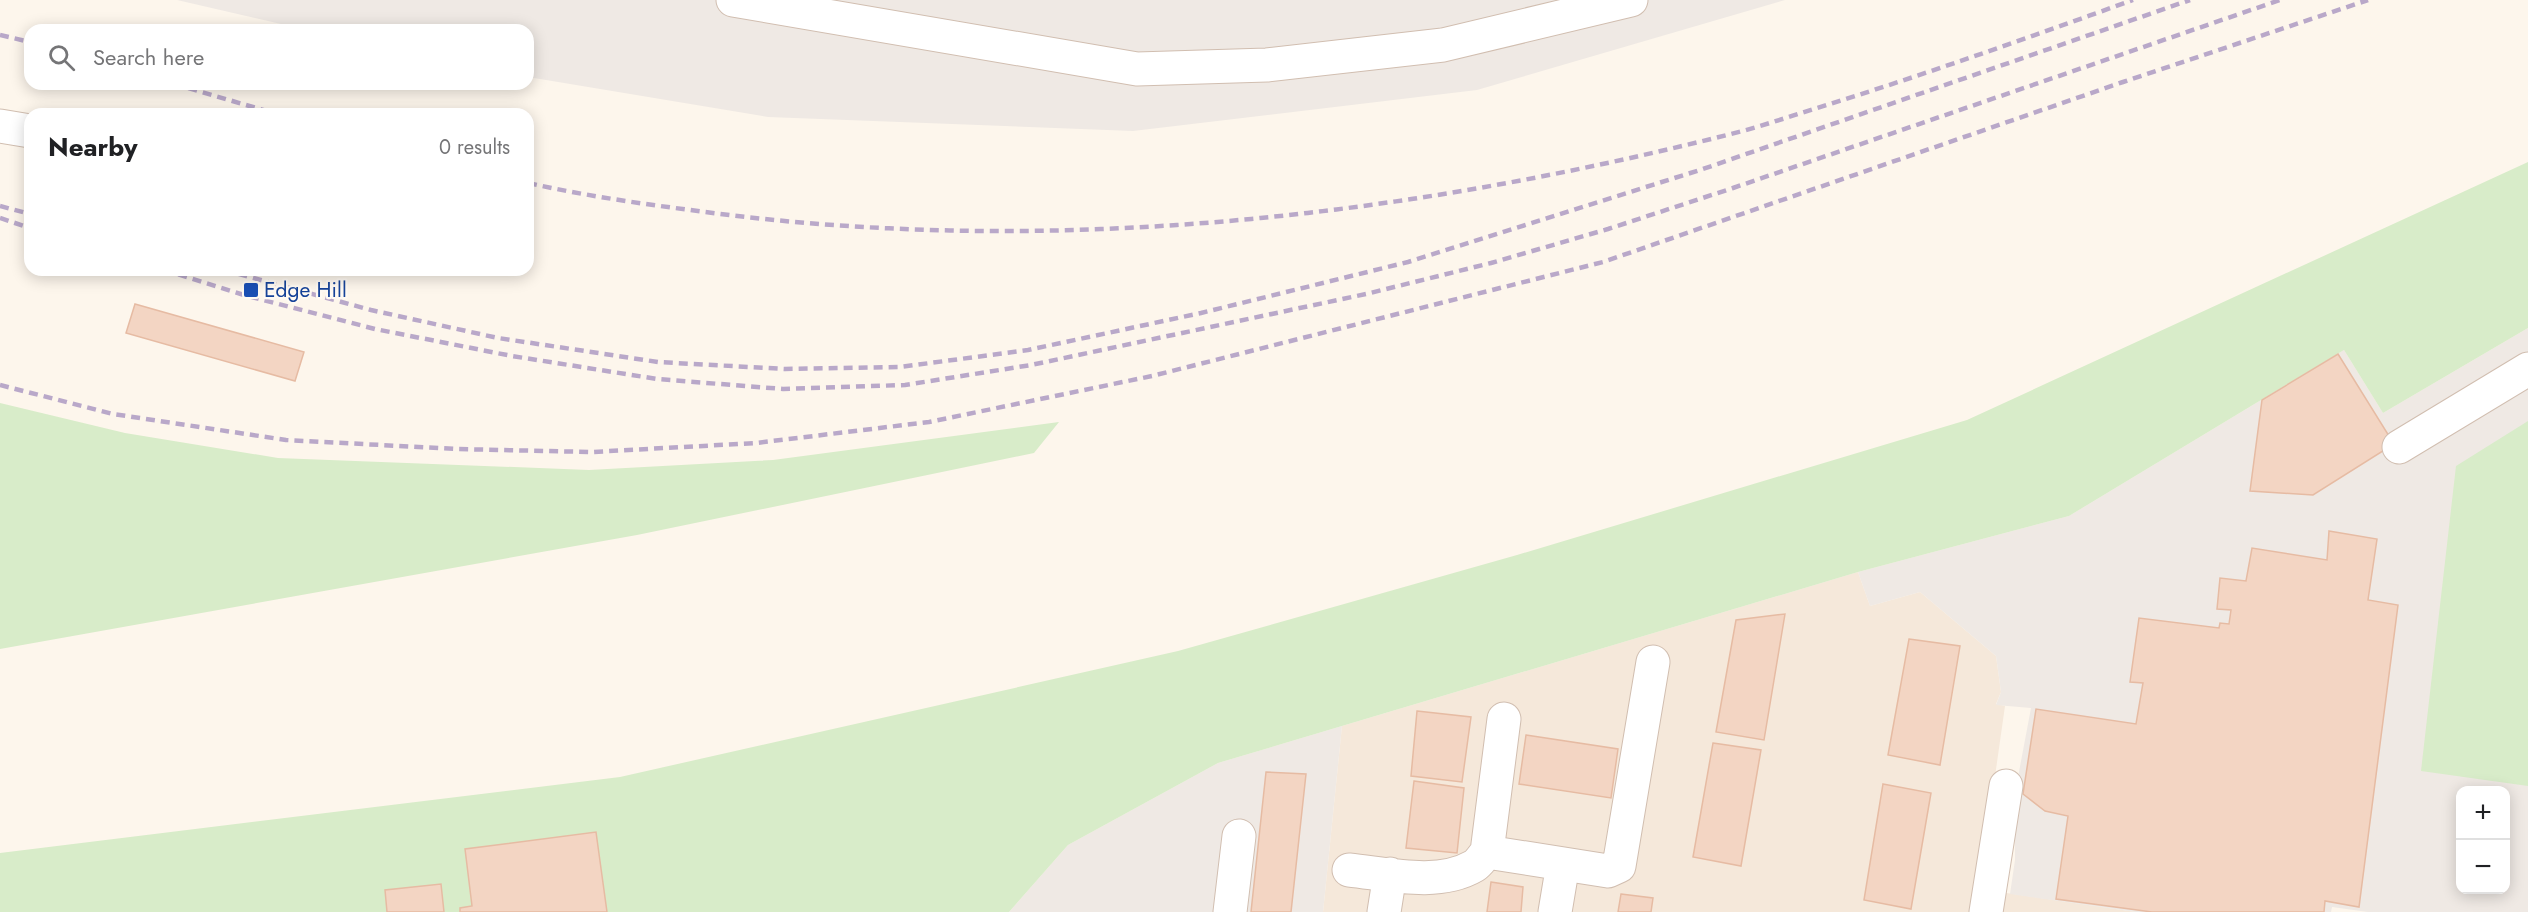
<!DOCTYPE html>
<html lang="en">
<head>
<meta charset="utf-8">
<style>
	:root { --surface:#fff; --page:#f2f2f2; --text:#202124; --muted:#757577; --line:#e0e0e0 }
	body { margin:0; font-family:Jost,sans-serif; background:var(--page); color:var(--text) }
	.controls { position:absolute; right:18px; bottom:18px; display:grid; overflow:hidden; border-radius:12px; box-shadow:0 3px 15px #0003 }
	.controls button { width:54px; height:54px; display:grid; place-items:center; padding:0; border:0; border-bottom:2px solid var(--line); background:var(--surface); color:var(--text); font:30px sans-serif }
	.list { margin:0; padding:0; list-style:none }
	h2 { display:flex; justify-content:space-between; align-items:center; height:78px; margin:0; padding:0 24px; font-size:26px }
	h2 small { font-size:20px; font-weight:400; color:var(--muted) }
	.icon { flex:none; width:33px; height:33px; fill:none; stroke:currentColor; stroke-width:2; stroke-linecap:round; stroke-linejoin:round }
	.map { position:relative; flex:none; width:2528px; height:912px; overflow:hidden }
	.search { position:absolute; background:var(--surface); box-shadow:0 3px 15px #0003; left:24px; top:24px; width:510px; height:66px; display:flex; align-items:center; gap:15px; box-sizing:border-box; padding:0 21px; border-radius:18px; color:var(--muted); font-size:22px }
	.panel { position:absolute; background:var(--surface); box-shadow:0 3px 15px #0003; left:24px; top:108px; width:510px; height:168px; border-radius:18px }
	.map>svg:first-child { display:block }
	.residential { fill:#f5e8da }
	.industrial { fill:#efe9e4; fill-rule:evenodd }
	.green { fill:#d8ecc9 }
	.building { fill:#f3d5c3; stroke:#e6bba3; stroke-width:1.5 }
	.lines { fill:none; stroke-linecap:round; stroke-linejoin:round }
	.minor-casing { stroke:#d1beb0; stroke-width:35 }
	.minor { stroke:#fff; stroke-width:33 }
	.rail { stroke:#b9a8c9; stroke-width:4.5; stroke-dasharray:9 6; stroke-linecap:butt }
	.transit-dot { fill:#1a4fb4; stroke:#fffaf3; stroke-width:2 }
	.labels { text-anchor:middle; dominant-baseline:central; stroke-width:4.5; stroke-linejoin:round; paint-order:stroke }
	.transit-label { font-size:21px; fill:#164399; stroke:#fffaf3; text-anchor:start }
</style>
</head>
<body>
<div class="map">
<svg width="2528" height="912" viewBox="0 0 2528 912">
	<rect width="100%" height="100%" fill="#fdf6ec"/>
	<path class="residential" d="M1858 572 1870 606 1920 592 1996 656 2001 692 1996 704 2005 706 1979 889 2136 912H1323L1342 726Z"/>
	<path class="industrial" d="M177 0H1785L1477 90 1133 131 768 117 528 77V30H307Z
		M2528 328V912H2368L2332 907 2331 912H2136L2010 894 2015 860V793L2031 708 1996 705 2001 692 1996 656 1920 592 1870 606 1858 572 2069 516 2344 350 2383 413ZM2460 790H2506V890H2460Z
		M1342 726 1323 912H1009L1068 845 1218 763Z"/>
	<path class="green" d="M2528 162V328L2383 413 2344 350 2069 516 1858 572 1218 763 1068 845 1009 912H0V853L620 777 1178 651 1517 555 1967 420Z
		M0 403 125 433 278 458 589 470 773 460 1059 422 1034 453 637 535 0 649Z
		M2528 421V786L2421 771 2456 466Z"/>
	<path class="building" d="M135 304 304 352 295 381 126 333Z
		M2338 354 2394 444 2313 495 2250 491 2262 400Z
		M2329 531 2377 539 2368 600 2398 605 2359 907 2325 901 2324 912H2152L2056 899 2068 816 2045 811 2023 794 2036 709 2136 724 2143 683 2130 682 2139 618 2219 628 2220 623 2229 624 2231 610 2217 609 2220 578 2246 581 2252 548 2327 560Z
		M1785 614 1764 740 1716 732 1736 620Z
		M1909 639 1960 646 1940 765 1888 755Z
		M1417 711 1471 717 1462 782 1411 776Z
		M1526 735 1618 749 1611 798 1519 784Z
		M1713 743 1761 750 1741 866 1693 857Z
		M1266 772 1306 774 1291 912H1251Z
		M1414 781 1464 788 1457 853 1406 848Z
		M1883 784 1931 793 1911 909 1864 900Z
		M596 832 607 912H460V908L472 906 465 849Z
		M1491 882 1523 887 1521 912H1487Z
		M441 884 444 912H387L385 890Z
		M1621 894 1653 898 1651 912H1618Z"/>
	<g class="lines">
		<g class="minor-casing">
			<path id="minor" d="M733 0 1137 69 1267 65 1443 45 1631 0
				M0 126 30 131
				M2399 447 2528 369
				M1487 852 1608 871 1619 866 1653 662
				M1349 870C1388 874 1438 887 1474 866 1479 863 1483 856 1487 852L1504 719
				M1230 912 1239 836
				M1384 912 1390 874
				M1555 912 1563 864
				M1986 912 2006 786"/>
		</g>
		<use href="#minor" class="minor"/>
		<path class="rail" d="M0 35 30 42
			M174 84 277 114
			M528 183C582 195 636 203 690 210 1036 258 1390 220 1727 135 1756 128 1785 118 1814 109 1921 76 2027 38 2133 0
			M0 206 30 214
			M0 218 30 228
			M164 270 244 295 375 329 512 356 657 379 783 389 905 385 1031 365 1366 294 1491 263 1608 229 1733 188 2280 0
			M224 270 371 310 498 338 658 362 785 369 900 367 1028 350 1201 313 1408 262 1703 169 2190 0
			M0 385 113 414 286 440 457 449 592 452 756 443 929 422 1152 376 1603 262 2123 82 2368 0"/>
	</g>
	<rect class="transit-dot" x="243" y="282" width="16" height="16" rx="3"/>
	<g class="labels">
		<g class="transit-label">
			<text x="264" y="290">Edge Hill</text>
		</g>
	</g>
</svg>
<div class="controls">
<button>+</button>
<button>−</button>
</div>
<div class="search"><svg class="icon" aria-label="search" viewBox="0 0 24 24"><circle cx="10" cy="10" r="6"/><path d="M15 15l6 6"/></svg>Search here</div>
<section class="panel">
<h2>Nearby<small>0 results</small></h2>
<ul class="list">
</ul>
</section>
</div>
</body>
</html>
